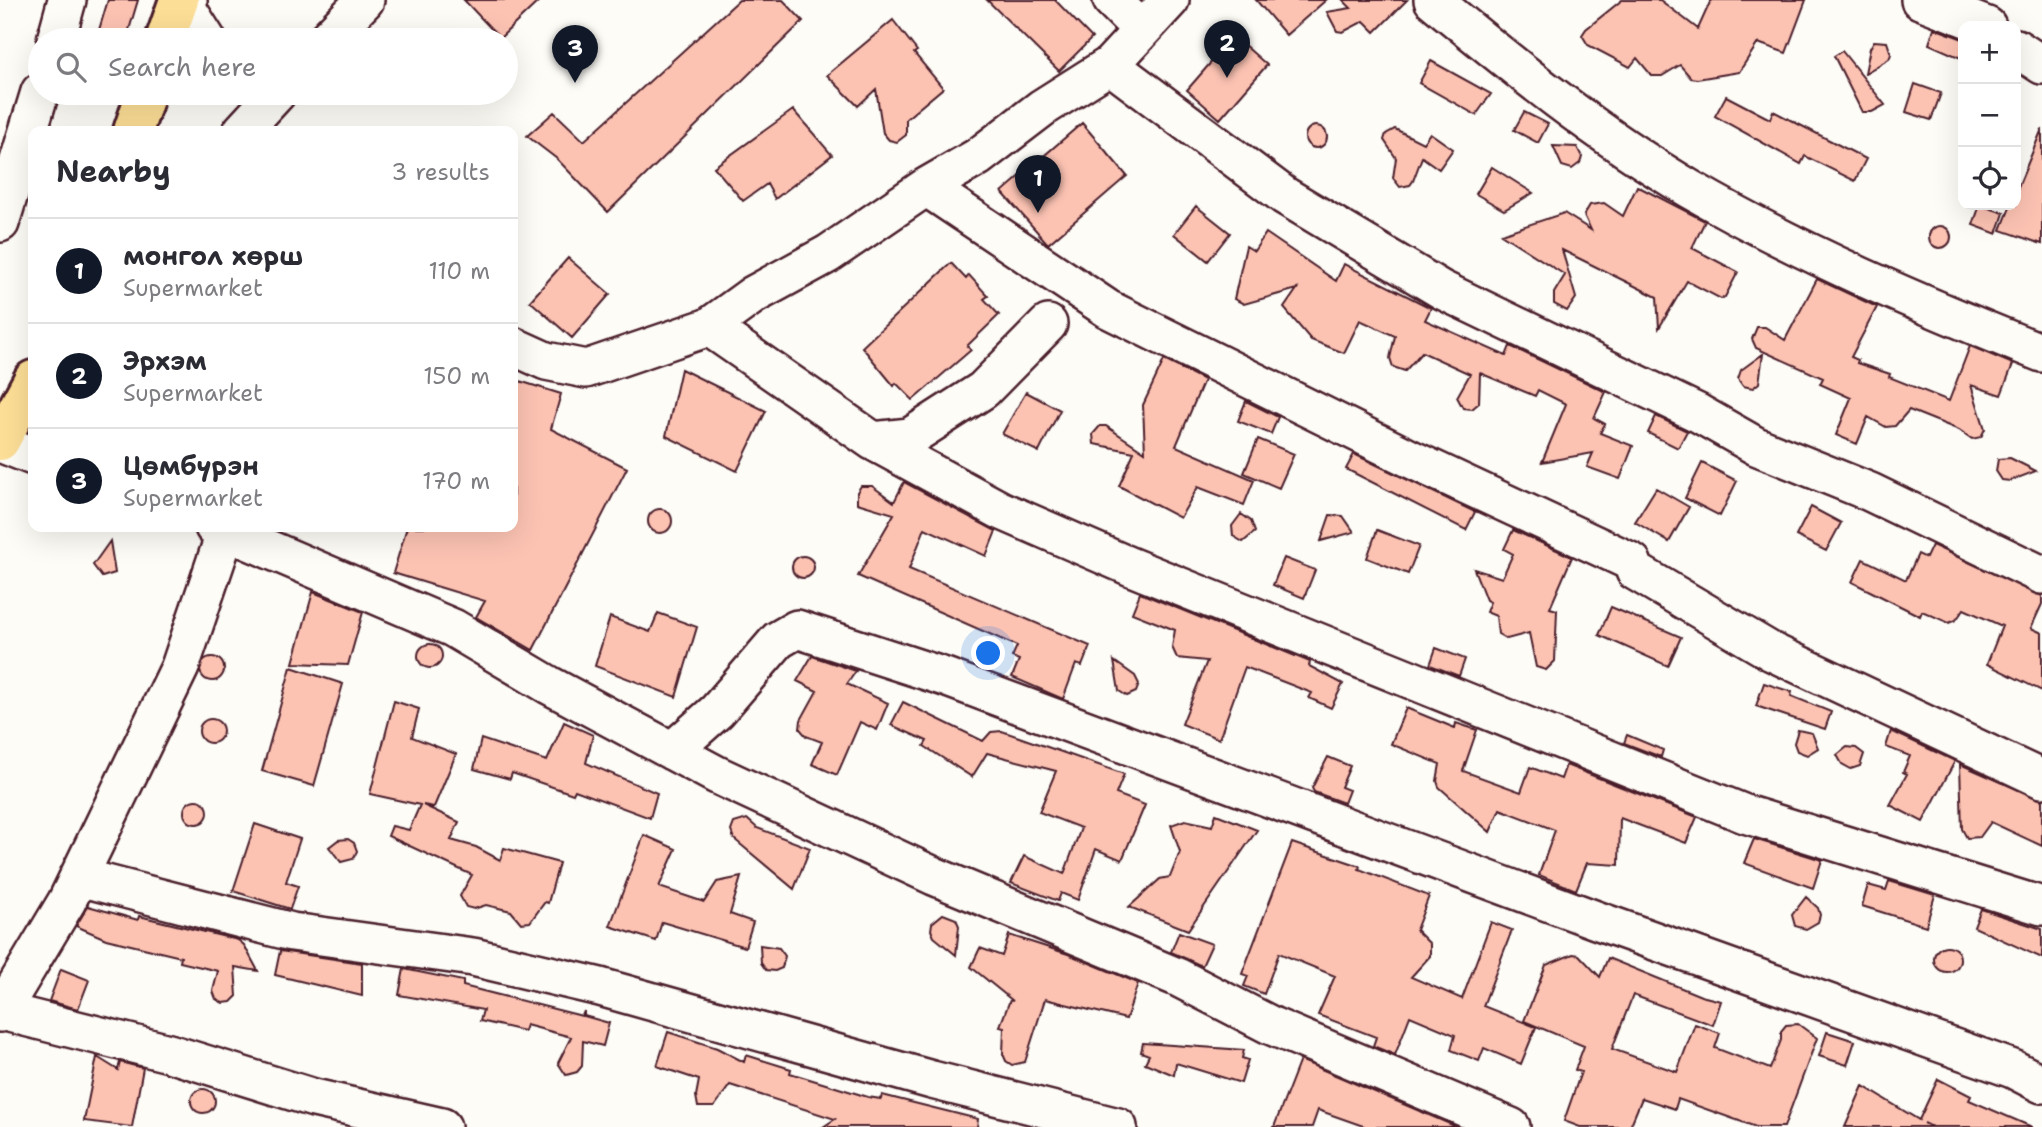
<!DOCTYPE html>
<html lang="en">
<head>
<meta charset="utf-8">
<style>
	:root { --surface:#fff; --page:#f2f2f3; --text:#2b2b33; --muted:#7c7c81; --line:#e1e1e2; --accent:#111827 }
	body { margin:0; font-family:"Shantell Sans",sans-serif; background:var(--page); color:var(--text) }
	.controls { position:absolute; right:21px; top:21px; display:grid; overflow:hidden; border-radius:14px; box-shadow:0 7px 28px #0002 }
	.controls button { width:63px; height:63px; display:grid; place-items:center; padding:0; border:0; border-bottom:2px solid var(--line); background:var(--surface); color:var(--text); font:35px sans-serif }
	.you { position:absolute; left:989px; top:654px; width:24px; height:24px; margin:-18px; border:5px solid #fff; border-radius:50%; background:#1a73e8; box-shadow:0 0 0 10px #1a73e833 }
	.badge { display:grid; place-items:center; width:46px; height:46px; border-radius:50%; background:var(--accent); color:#fff; font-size:23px; font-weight:700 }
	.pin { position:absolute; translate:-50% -58px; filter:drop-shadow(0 2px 4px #0008) }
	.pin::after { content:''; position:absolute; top:37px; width:24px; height:21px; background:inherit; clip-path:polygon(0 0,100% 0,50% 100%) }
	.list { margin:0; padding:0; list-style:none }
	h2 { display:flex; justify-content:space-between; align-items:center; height:91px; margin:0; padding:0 28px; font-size:30px }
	h2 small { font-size:23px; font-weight:400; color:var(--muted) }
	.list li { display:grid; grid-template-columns:46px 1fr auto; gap:21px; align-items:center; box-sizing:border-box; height:105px; padding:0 28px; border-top:2px solid var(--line) }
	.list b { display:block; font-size:26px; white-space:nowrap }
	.list p { margin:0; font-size:23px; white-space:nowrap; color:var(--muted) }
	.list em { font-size:23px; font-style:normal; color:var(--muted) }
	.icon { flex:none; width:38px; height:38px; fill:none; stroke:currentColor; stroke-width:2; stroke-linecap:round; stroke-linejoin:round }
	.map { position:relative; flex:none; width:2042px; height:1127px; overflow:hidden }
	.search { position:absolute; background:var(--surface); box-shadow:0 7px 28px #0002; left:28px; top:28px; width:490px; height:77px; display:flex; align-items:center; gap:18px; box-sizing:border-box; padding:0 24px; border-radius:38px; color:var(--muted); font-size:26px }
	.panel { position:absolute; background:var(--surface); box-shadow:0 7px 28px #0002; left:28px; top:126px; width:490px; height:406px; border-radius:14px }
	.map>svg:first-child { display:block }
	.building { fill:#fcc3b3; stroke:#4a1f2b; stroke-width:2 }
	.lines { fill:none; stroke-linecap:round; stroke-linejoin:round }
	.minor-casing { stroke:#4a1f2b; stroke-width:42 }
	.major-casing { stroke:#4a1f2b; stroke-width:44 }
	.minor { stroke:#fdfcf7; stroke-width:37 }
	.major { stroke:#fcde96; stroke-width:38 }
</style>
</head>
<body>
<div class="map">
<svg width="2042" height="1127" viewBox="0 0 2042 1127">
	<rect width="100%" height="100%" fill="#fdfcf7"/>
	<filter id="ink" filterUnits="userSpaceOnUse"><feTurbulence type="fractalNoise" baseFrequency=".0143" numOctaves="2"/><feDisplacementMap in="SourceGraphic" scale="14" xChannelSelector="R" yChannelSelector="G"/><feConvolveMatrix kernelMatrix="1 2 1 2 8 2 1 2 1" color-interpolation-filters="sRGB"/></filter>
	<g filter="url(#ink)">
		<path class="building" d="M108 0H138L126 40H96Z
			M464 0H540L500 38Z
			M739 0H783L803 21 608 212 557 159 527 136 554 112 584 141Z
			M987 0H1055L1092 38 1059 71Z
			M1256 0H1326L1286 35Z
			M1343 0H1407L1375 32 1364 21 1343 32 1337 31 1327 12 1351 8Z
			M1622 0H1660L1698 29 1711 0H1806L1786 53 1758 43 1739 72 1697 79 1691 78 1680 65 1662 76H1652L1637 58 1630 67 1588 45 1582 35 1586 29Z
			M893 20 917 51 914 53 943 88 906 119V135L897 142 889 140 883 133 876 89 858 106 827 75Z
			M1934 28 1963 39V59L1929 44Z
			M1234 36 1267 65 1220 119 1187 90Z
			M1874 41 1887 42 1891 54 1889 59 1865 73 1870 48Z
			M1842 51 1885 105 1872 112H1862L1834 56Z
			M1431 61 1491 94 1476 115 1419 83Z
			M1915 84 1941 93 1931 120 1906 112Z
			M1726 96 1770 119 1773 111 1866 159 1855 181 1805 156 1801 164 1715 116Z
			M793 110 832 155 775 199 767 184 743 201 714 167Z
			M1524 112 1548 124 1538 143 1514 130Z
			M1082 123 1127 176 1048 244 1002 192Z
			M1305 137a11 11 0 1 1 22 0a11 11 0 1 1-22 0Z
			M1395 129 1423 143 1430 133 1453 149 1439 169 1422 157 1413 181 1410 185 1400 187 1393 178 1396 158 1384 140 1386 134Z
			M2042 129V244L2001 230 2011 205H2016V192Z
			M1553 146 1577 147 1582 157 1580 163 1572 169 1562 166Z
			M1492 167 1533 193 1504 210 1476 194Z
			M1637 186 1705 221 1692 248 1738 272 1725 297 1721 299 1687 281 1659 328 1657 297 1562 250 1576 298 1567 311 1554 304V293L1565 275 1501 234 1564 213 1591 230 1584 215 1590 205 1604 203 1623 216Z
			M1980 205 2004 213 1997 234 1973 225Z
			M1196 206 1230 233 1208 261 1174 234Z
			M1929 237a11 11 0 1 1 22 0a11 11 0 1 1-22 0Z
			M1266 233 1336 281 1344 264 1431 308 1425 320 1506 356 1510 346 1606 392 1594 418 1605 424 1600 433 1633 446 1620 479 1587 467 1593 453 1542 462 1566 404 1538 390 1535 396 1480 373 1479 403 1472 409 1463 408 1457 397 1470 374 1422 352 1405 371 1393 367 1390 358 1395 336 1360 320 1344 353 1311 340 1284 308 1297 289 1244 304 1234 299 1246 246 1254 251Z
			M568 258 610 294 572 338 530 301Z
			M951 263 966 279 969 275 988 296 984 299 999 315 967 346 971 350 913 400 896 383 894 386 862 347Z
			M1817 279 1877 307 1851 357 1858 360 1857 363 1890 374 1889 377 1949 401 1970 346 2013 364 2001 395 1971 385 1985 429 1981 437 1972 439 1959 430 1909 410 1895 426 1886 427 1868 417 1857 444 1836 435 1851 398 1820 384 1823 378 1756 348 1752 339 1757 327H1765L1785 340Z
			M1763 354 1759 383 1753 388 1743 386 1738 379 1741 370Z
			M1164 360 1204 380 1176 446 1254 480 1244 505 1198 487 1180 518 1119 486 1134 452 1094 444 1093 434 1100 426H1106L1145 452 1143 405Z
			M681 369 766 411 737 471 666 436Z
			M513 379 561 394 551 429 627 468 533 650 476 617 485 601 393 573 407 527H513Z
			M1026 392 1060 410 1039 452 1002 434Z
			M1246 401 1278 417 1271 434 1238 421Z
			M1656 416 1687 431 1678 448 1648 433Z
			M1258 439 1294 454 1279 488 1244 473Z
			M1354 454 1475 512 1466 530 1346 469Z
			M2010 458 2036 471 2010 481 2002 480 1996 471 1998 459Z
			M1702 463 1737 481 1720 516 1685 498Z
			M904 482 996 531 986 556 925 528 909 569 1090 646 1082 666 1076 664 1063 699 1012 677 1019 660 1012 657 1017 646 858 576 894 514 857 503V492L861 486H872L894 502Z
			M1656 488 1689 507 1669 542 1635 522Z
			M1811 507 1841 523 1826 551 1796 536Z
			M648 521a12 12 0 1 1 24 0a12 12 0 1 1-24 0Z
			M1241 514 1251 521 1255 532 1243 542 1233 536 1232 526Z
			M1330 515 1343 516 1354 532 1321 541Z
			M1377 530 1419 546 1408 574 1367 558Z
			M1513 530 1572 557 1550 608 1557 610 1555 661 1546 670 1536 667 1529 633 1507 639 1498 634 1496 616 1486 612 1490 602 1486 600 1474 569 1502 578 1513 554 1504 549Z
			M110 541 115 573 102 577 93 565Z
			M1932 545 2042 596V604L2031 628 2042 633V691L1987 664 2002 626 1964 609 1956 620 1949 623 1922 611 1920 616 1852 582 1863 559 1906 580 1918 554 1926 558Z
			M792 567a11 11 0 1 1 22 0a11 11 0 1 1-22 0Z
			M1284 558 1315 570 1304 598 1273 585Z
			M313 592 363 612 348 665 293 663Z
			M1140 593 1310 662 1309 666 1343 684 1331 708 1309 698 1312 693 1245 667 1219 739 1182 724 1207 661 1177 658 1172 647 1175 630 1132 613Z
			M1611 607 1681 637 1668 666 1599 635Z
			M658 613 697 627 676 697 595 666 610 617 650 632Z
			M418 656a12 12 0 1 1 24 0a12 12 0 1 1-24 0Z
			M1436 648 1465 659 1459 676 1430 665Z
			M812 656 856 671 847 684 888 703 877 730 860 722 837 775 812 764 822 742 806 736 800 729 801 720 817 691 797 681Z
			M200 669a12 12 0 1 1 24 0a12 12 0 1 1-24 0Z
			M1114 661 1135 676 1139 684 1136 692 1127 696 1119 691Z
			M291 667 343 684 314 786 262 771Z
			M1764 683 1792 692 1791 696 1831 712 1825 729 1756 706Z
			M394 701 419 709 412 737 456 754 434 807 423 805 459 822 451 840 476 847 500 860 504 848 559 863 548 903 545 902 530 922 521 923 511 911 486 905 474 909 466 907 460 896 472 875 388 836 392 826 409 830 420 805 370 794Z
			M903 702 983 741 991 732 1002 731 1124 774 1116 794 1145 805 1122 860 1096 849 1078 900 1061 893 1058 901 1011 883 1024 856 1064 874 1081 828 1039 812 1056 771 987 753 972 777 924 746 927 741 891 725Z
			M1406 708 1455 728 1456 723 1477 730 1463 771 1521 792 1530 767 1561 779 1566 765 1697 817 1686 843 1620 818 1619 865 1587 863 1576 890 1539 875 1555 830 1500 809 1490 832 1439 787 1437 781 1440 764 1391 744Z
			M199 731a12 12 0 1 1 24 0a12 12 0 1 1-24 0Z
			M564 722 593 735 586 763 657 793 650 818 575 790 573 794 512 773 510 779 474 769 481 739 547 761Z
			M1798 730 1812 733 1818 748 1807 755 1797 751 1794 743Z
			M1891 731 1955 761 1923 822 1890 805 1907 774 1903 772 1910 756 1886 747Z
			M1627 735 1663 750 1661 757 1624 743Z
			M1847 747 1856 748 1864 754 1860 766 1851 769 1842 764 1837 755Z
			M1328 757 1350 766 1341 787 1349 790 1344 803 1314 792 1312 788Z
			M1960 764 2042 800V846L1991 822 1980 837 1967 838 1962 829Z
			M184 812a12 12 0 1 1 24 0a12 12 0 1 1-24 0Z
			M1216 814 1257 830 1188 930 1129 907 1160 879 1170 877 1180 852 1171 825 1185 820 1212 826Z
			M747 819 757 828 810 848 794 889 734 839 731 831 734 823Z
			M255 824 300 839 286 882 298 886 290 909 233 891Z
			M644 835 676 849 659 887 704 902 717 882 741 877 730 914 753 922 745 947 662 922 656 941 610 926Z
			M348 839 354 843 357 851 353 859 341 862 329 847 338 840Z
			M1754 839 1822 860 1813 888 1744 863Z
			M1292 843 1360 866 1359 869 1429 896 1416 930 1430 944V956L1411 977 1462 999 1491 922 1512 930 1483 1006 1536 1027 1521 1064 1484 1048 1479 1061 1451 1050 1455 1035 1410 1016 1395 1055 1373 1046 1376 1037 1318 1015 1335 976 1279 953 1264 994 1244 986 1248 976 1242 974Z
			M1889 881 1935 895 1926 926 1862 906 1868 885 1886 890Z
			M1806 897 1818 908 1820 915 1818 922 1806 929 1795 926 1792 915Z
			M88 906 138 920 139 916 238 940 244 945 258 971 235 967 237 996 231 1002 223 1003 216 999 213 991 218 971 180 962 181 957 106 939 76 926Z
			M1981 909 2042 929V958L1974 927Z
			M943 914 956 919 959 926 956 955 934 937 931 930 932 923Z
			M1179 932 1212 944 1202 966 1171 952Z
			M1009 935 1068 954 1138 983 1126 1019 1045 999 1025 1062 1012 1065 1006 1061 1003 1054 1004 1027 1000 1026 1010 1000 1013 1001 971 967 980 948 1002 956Z
			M760 945 779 948 785 956 782 968 775 971 766 970 761 963Z
			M1934 959a13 13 0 1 1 26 0a13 13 0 1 1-26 0Z
			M280 951 362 963V996L275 975Z
			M1573 954 1579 955 1600 977 1608 958 1701 996 1721 1001 1713 1025 1633 995 1612 1049 1677 1072 1695 1024 1720 1033 1715 1048 1770 1069 1781 1040V1031L1786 1025 1798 1024 1817 1038 1784 1127H1756L1678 1099 1675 1109 1642 1098 1630 1127H1580L1564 1121 1581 1072 1575 1070 1584 1046 1524 1021 1546 965Z
			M61 969 89 980 78 1009 49 1001Z
			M404 969 463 981V986L582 1016 584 1011V1016L609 1023 603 1046 583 1041 582 1066 577 1072 566 1075 558 1063 571 1037 526 1025 524 1031 480 1021 483 1010 399 995Z
			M668 1032 717 1048 744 1062 746 1055 791 1069 790 1073 868 1097 881 1099 882 1095 978 1119 977 1127H823L835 1119 730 1085 714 1107H698L696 1096 699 1080 657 1066Z
			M1827 1032 1855 1041 1847 1065 1819 1056Z
			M1143 1043 1244 1050 1242 1058 1248 1060 1241 1083 1176 1063 1174 1075 1145 1063 1149 1055 1141 1052Z
			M97 1057 118 1070 120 1062 143 1068 132 1127 84 1121Z
			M1300 1060 1457 1127H1366L1318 1110 1312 1127H1274Z
			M1938 1079 1971 1096 1969 1100 2032 1127H1932L1924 1123 1931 1127H1845L1863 1086 1919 1120Z
			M191 1101a12 12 0 1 1 24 0a12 12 0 1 1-24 0Z"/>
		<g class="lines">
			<g class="minor-casing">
				<path id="minor" d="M188 0V10L207 40
					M1112 0 1141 29
					M1433 0C1514 67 1598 135 1690 189 1802 254 1922 305 2042 353
					M1920 0 1987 26
					M56 40 67 0
					M326 40 365 0
					M2016 48 2042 65
					M1110 65 1285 196 1442 290 1698 413 1756 446 1870 492 2042 575
					M242 131 277 93
					M926 187 1108 309 1413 460 1632 562 1635 571 1772 652 2042 779
					M0 223 40 92
					M709 327 873 441 1000 510 1129 566 1745 814 2042 906
					M513 346 546 361 586 369 709 327 753 295 828 254 926 187 978 157 1042 108 1110 65 1170 0
					M873 441 910 437 983 390 1048 324
					M0 443 33 456
					M226 531 453 628 549 685 717 775 934 876 1177 977 1272 1026 1511 1127
					M672 751 717 711 778 640 797 629 945 677 1596 920 2013 1069 2042 1084
					M79 877 292 932 473 957 600 987 932 1080 1118 1127
					M1 1011 169 1053 314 1098 442 1127
					M0 1013 67 901 180 667 226 531 214 527"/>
			</g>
			<g class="major-casing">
				<path id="major" d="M165 40 179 0
					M133 131 146 93
					M0 441 33 380"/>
			</g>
			<use href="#minor" class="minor"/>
			<use href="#major" class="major"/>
		</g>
	</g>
</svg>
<div class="controls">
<button>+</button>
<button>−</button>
<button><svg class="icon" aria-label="locate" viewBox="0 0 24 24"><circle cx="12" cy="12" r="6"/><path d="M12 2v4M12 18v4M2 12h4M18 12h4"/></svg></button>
</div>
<div class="you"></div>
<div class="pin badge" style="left:1038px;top:213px">1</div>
<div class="pin badge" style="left:1227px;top:78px">2</div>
<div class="pin badge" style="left:575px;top:83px">3</div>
<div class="search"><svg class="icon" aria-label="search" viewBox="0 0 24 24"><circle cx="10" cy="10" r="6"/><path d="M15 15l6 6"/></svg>Search here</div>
<section class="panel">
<h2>Nearby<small>3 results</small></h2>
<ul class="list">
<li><span class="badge">1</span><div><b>монгол хөрш</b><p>Supermarket</p></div><em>110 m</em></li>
<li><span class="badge">2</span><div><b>Эрхэм</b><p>Supermarket</p></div><em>150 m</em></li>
<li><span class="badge">3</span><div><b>Цөмбүрэн</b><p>Supermarket</p></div><em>170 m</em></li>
</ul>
</section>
</div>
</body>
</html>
